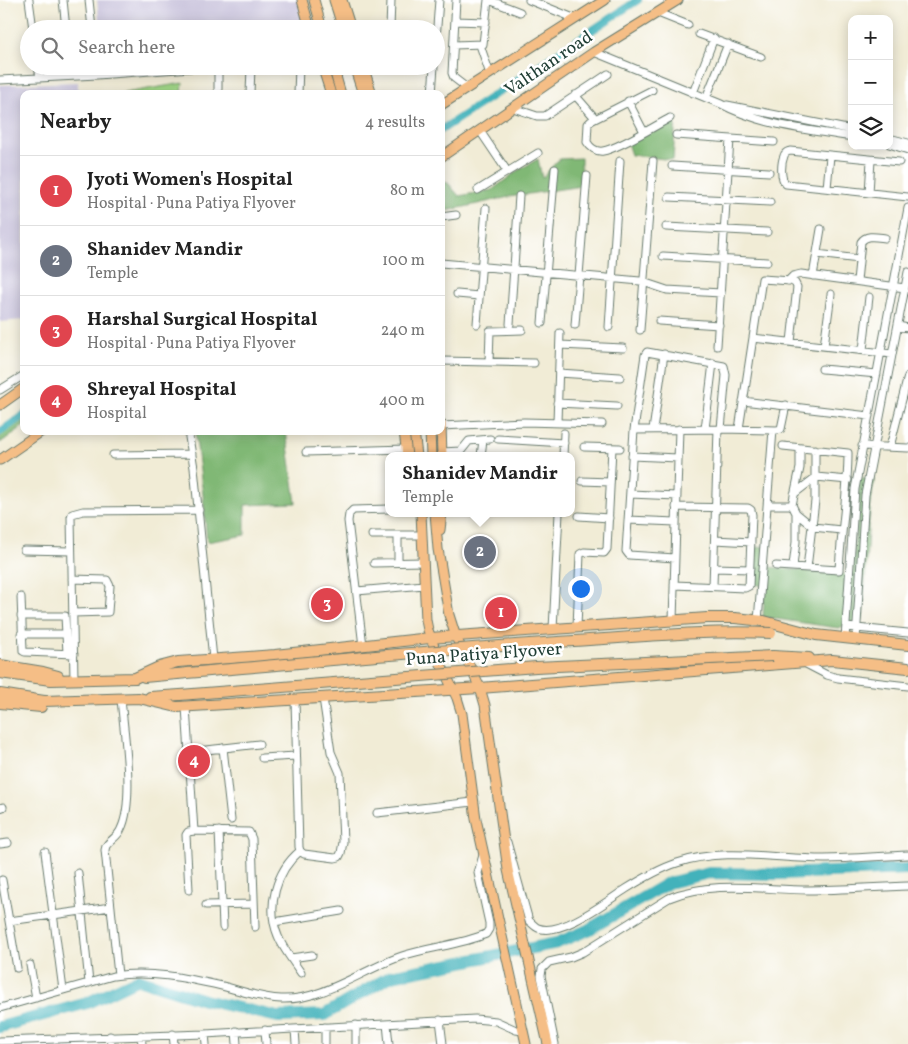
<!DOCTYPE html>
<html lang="en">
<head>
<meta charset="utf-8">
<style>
	:root { --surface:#fff; --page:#f2f2f2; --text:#222; --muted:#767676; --line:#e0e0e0; --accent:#1f6fb2 }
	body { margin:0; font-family:Vollkorn,serif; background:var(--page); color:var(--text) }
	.controls { position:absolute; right:15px; top:15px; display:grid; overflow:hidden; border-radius:10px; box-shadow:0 2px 12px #0003 }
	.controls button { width:45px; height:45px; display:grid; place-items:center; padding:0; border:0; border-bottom:1px solid var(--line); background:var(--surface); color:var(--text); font:25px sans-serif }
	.you { position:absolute; left:580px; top:588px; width:18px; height:18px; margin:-12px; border:4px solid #fff; border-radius:50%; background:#1a73e8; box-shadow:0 0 0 8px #1a73e833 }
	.badge { display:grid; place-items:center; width:32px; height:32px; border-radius:50%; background:var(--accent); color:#fff; font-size:16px; font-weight:700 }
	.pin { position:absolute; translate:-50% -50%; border:2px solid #fff; box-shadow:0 1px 5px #0006 }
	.popup { position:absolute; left:385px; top:452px; width:190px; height:65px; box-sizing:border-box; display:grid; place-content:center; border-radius:10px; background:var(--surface); filter:drop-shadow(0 1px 4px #0005); font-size:16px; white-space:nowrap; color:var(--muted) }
	.popup b { font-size:19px; color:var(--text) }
	.popup::after { content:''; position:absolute; left:50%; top:100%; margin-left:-10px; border:10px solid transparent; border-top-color:var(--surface) }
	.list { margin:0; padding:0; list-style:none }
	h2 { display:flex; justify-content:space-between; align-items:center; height:65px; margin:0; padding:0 20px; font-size:21px }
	h2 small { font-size:16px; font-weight:400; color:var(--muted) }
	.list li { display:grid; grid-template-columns:32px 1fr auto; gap:15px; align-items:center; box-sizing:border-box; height:70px; padding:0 20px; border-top:1px solid var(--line) }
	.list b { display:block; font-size:19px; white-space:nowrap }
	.list p { margin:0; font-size:16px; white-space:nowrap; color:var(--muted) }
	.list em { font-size:16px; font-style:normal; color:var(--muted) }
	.icon { flex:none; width:28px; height:28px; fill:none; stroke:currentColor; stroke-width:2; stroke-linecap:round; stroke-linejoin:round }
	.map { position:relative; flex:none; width:908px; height:1044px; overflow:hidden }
	.search { position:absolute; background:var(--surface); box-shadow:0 2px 12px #0003; left:20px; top:20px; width:425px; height:55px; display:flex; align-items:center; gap:12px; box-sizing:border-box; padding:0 18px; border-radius:28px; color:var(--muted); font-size:19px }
	.panel { position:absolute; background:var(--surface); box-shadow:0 2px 12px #0003; left:20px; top:90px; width:425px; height:345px; border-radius:10px }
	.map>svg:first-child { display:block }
	.industrial { fill:#c6c0da }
	.green { fill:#a1d787; stroke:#608a5e }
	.forest { fill:#80b874; stroke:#507a54 }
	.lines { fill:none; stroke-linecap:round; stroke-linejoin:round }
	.canal { stroke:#42b2bb; stroke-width:8 }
	.river { stroke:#42b2bb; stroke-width:12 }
	.minor-casing { stroke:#687a6d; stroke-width:9 }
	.major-casing { stroke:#687a6d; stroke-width:11 }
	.highway-casing { stroke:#687a6d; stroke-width:12 }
	.minor { stroke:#fff; stroke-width:7 }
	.major { stroke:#f5be86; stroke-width:9 }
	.highway { stroke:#f5be86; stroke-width:10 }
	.highway-bridge-casing { stroke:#687a6d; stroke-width:12; stroke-linecap:butt }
	.highway-bridge { stroke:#f5be86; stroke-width:10 }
	.labels { text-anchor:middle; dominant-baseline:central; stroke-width:5; stroke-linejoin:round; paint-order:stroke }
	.street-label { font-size:18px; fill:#1f3d34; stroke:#fff }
</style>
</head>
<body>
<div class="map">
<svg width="908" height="1044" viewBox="0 0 908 1044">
	<rect width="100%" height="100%" fill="#fff"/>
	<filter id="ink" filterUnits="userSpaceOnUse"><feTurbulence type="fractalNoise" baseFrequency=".02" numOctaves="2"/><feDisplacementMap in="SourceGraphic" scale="10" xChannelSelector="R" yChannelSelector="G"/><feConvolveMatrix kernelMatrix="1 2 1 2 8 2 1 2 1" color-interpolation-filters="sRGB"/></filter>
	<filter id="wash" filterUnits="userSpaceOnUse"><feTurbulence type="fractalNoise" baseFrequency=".0096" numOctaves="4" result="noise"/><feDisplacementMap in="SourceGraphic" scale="20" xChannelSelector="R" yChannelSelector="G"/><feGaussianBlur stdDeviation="1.12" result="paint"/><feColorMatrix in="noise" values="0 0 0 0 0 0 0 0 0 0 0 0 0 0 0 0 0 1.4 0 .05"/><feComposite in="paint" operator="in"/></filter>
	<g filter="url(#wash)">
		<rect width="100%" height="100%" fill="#f1ecd6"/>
		<path class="industrial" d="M97 0H299L307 29H100Z
			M78 82V94H24V320L0 322V85Z"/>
		<path class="green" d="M183 83 182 94H119Z"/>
		<path class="forest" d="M676 117 673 160 631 155 627 143Z
			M581 158V186L509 197 446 211 441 256V181L448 183 459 196 492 190 517 171 538 159 542 178 559 159Z
			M24 418V426L0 443V435Z
			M195 431H286L296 503 245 505V535L207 542 203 495Z
			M860 478 874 480 868 529 863 619 838 628 763 617 765 586 752 584 753 548 768 546 769 567 852 575Z"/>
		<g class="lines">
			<path class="canal" d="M441 130 638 0
				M0 432 24 415"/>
			<path class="river" d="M0 1027 87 1003 138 979 204 1000 278 1017 324 1015 391 976 557 943 588 930 668 883 709 873 778 874 908 869"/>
		</g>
	</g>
	<g filter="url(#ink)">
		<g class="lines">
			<g class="minor-casing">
				<path id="minor" d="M29 0 33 29
					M63 0 66 29
					M89 0 92 29
					M456 0 452 73 454 78 467 88
					M489 0 520 12
					M529 0 576 19
					M658 13 688 25
					M455 21 486 22
					M390 29 391 0
					M699 34 761 57
					M436 39 439 0
					M454 45 483 44 488 0
					M480 45 490 74
					M594 52 721 104C760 125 809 130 852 137
					M38 66 40 78
					M70 66 72 76
					M96 66 97 75
					M0 80 97 75 218 66V94
					M652 90 591 121 588 124 587 142C590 147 596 152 603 151 618 149 655 126 670 118
					M693 93 714 38
					M250 94 251 66
					M298 94 299 66
					M432 94 434 66
					M575 95 595 118
					M706 98 728 44
					M628 101 644 132
					M727 105 852 130
					M513 108 537 116H545L608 74
					M480 131 507 171
					M676 135 774 142
					M889 138 908 143
					M889 144 908 150
					M899 162 790 151C787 152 785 152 784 156 781 163 780 179 786 184L908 197
					M672 166 769 172
					M827 188 830 156
					M478 190 538 153
					M869 193 871 160
					M669 197 770 202
					M441 217 456 215
					M666 227 767 232
					M817 254 859 259
					M663 256 767 262
					M441 263 640 281 667 290 721 293
					M813 276 821 229
					M788 281 793 276 801 274 905 288
					M857 281 861 242C866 234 877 237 885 238
					M457 294 479 296
					M659 321 719 325
					M542 323 555 169
					M477 324 486 208
					M510 324 519 196
					M575 325 587 176
					M898 326 908 328
					M609 327 620 161
					M640 330 653 161
					M753 338 892 354
					M560 345 623 348
					M717 346 730 139
					M824 346 831 294
					M863 350 869 297
					M441 361 534 363
					M489 362 490 331 522 330
					M822 369 877 374
					M559 373 620 377
					M0 390 24 375
					M743 401 869 416
					M557 403 617 406
					M557 422 560 333
					M441 426 524 422 602 424
					M705 429 713 363
					M739 429 762 279 791 281 795 283 797 287 791 342
					M634 430 721 429 777 430 781 429 786 405
					M653 430 664 354
					M188 431 194 468 213 659
					M498 439 564 443
					M862 446 908 448
					M584 447 620 448
					M890 447 908 376
					M306 452 406 449
					M442 452 461 451 469 441 490 439
					M113 455 192 454
					M481 456 483 440
					M563 456 564 433
					M632 456 678 458
					M582 481 610 482
					M630 494 677 496
					M794 494 816 477 848 480
					M768 505H792
					M796 513 813 527 841 530
					M579 516 609 518
					M628 520 676 522
					M372 535H419
					M398 535V562
					M715 540 751 542
					M24 550 71 551
					M675 558 629 555 626 551 634 430 645 355 647 352 724 366 726 375 721 429
					M374 563 423 562
					M776 566 839 570C841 531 848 492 848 453L783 446
					M793 566 796 542V513L792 505 800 468V448
					M714 568 750 569
					M807 568 815 501V449
					M72 579 107 580 110 586 108 612 73 613
					M674 585 745 588 749 586 752 515 751 510 748 508 676 507
					M713 586 718 429
					M357 591 424 585
					M21 597 23 651 25 652 74 654
					M21 616H65L67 653
					M673 620 679 429
					M758 621 773 430
					M577 627 580 554 584 552 604 553 607 549 612 448
					M846 627 908 633
					M553 629 559 513
					M21 634H66
					M845 639 855 489 908 208
					M856 640 865 495 908 272
					M363 646 348 521 349 514 353 510 389 509
					M804 663 827 675 838 678 908 686
					M74 680 71 517 72 514 83 511 199 510
					M295 700 299 847 300 851 304 854 335 858 339 857 341 853 343 842 340 773 331 752 323 698
					M186 707 194 831
					M223 748 231 820
					M189 752 259 744
					M262 758 296 756
					M0 808 3 807
					M377 813 473 802
					M219 831 223 927
					M507 842 529 921C532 923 535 927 538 928 561 937 607 901 626 889 642 879 659 869 677 863 723 847 776 859 824 859 852 859 880 856 908 855
					M0 844 8 843
					M300 851C276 871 266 907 278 936 283 949 293 961 301 973
					M45 852 63 990
					M78 873 89 983
					M2 880 17 968
					M189 890 186 835 188 832 194 831 249 832 252 839 255 927
					M206 905 254 904
					M9 921 111 907
					M274 922 341 911
					M291 958 312 955
					M30 965 36 998
					M118 975 105 850 106 846C111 839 118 837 121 829 135 801 124 732 121 699
					M0 1008 113 976C148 970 187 978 222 986 242 991 260 998 281 999 322 1001 364 969 402 956 429 947 460 945 486 934L489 929V923L478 873 483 855
					M440 1020 443 1044
					M387 1024 389 1044
					M356 1025V1044
					M325 1027V1044
					M295 1029 296 1044
					M265 1030 266 1044
					M236 1031 237 1044
					M173 1034 174 1044
					M205 1034 206 1044
					M141 1035 142 1044
					M110 1036 111 1044
					M0 1041 205 1034 475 1019 496 1021 516 1030 523 1031
					M555 1044 541 976 542 969 549 962 571 957 583 952 669 898C713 880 763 890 809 890 842 890 875 887 908 886"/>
			</g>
			<g class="major-casing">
				<path id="major" d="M302 0 310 29
					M314 0 322 29
					M334 0 343 29
					M342 0 351 29
					M322 66 331 94
					M333 66 341 94
					M354 66 363 94
					M363 66 372 94
					M441 105 605 0
					M441 157 594 52 678 0
					M0 405 24 388
					M441 424 442 456
					M404 431 407 456
					M414 431 417 456
					M430 431 431 456
					M0 460 42 431
					M421 513 426 620 428 630 439 660 457 698 462 714 476 819 526 1044
					M435 513 438 549 449 615 456 637 480 688 485 705 508 870 548 1044
					M440 530 442 513"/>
			</g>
			<g class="highway-casing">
				<path id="highway" d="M773 656 809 658
					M0 665 43 672 58 676
					M0 673 51 680 135 678 159 667 178 662 275 655 430 638 707 618H735L764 621 816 635 908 645
					M144 677 177 674
					M0 694 44 701 139 698 177 707 480 688 832 660 908 668
					M150 697 180 695
					M0 703 41 707"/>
			</g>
			<use href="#minor" class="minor"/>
			<use href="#major" class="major"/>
			<use href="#highway" class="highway"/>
			<g class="highway-bridge-casing">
				<path id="highway-bridge" d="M177 674C309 662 441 649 574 641 639 637 705 630 771 633
					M180 695 536 667 773 656"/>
			</g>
			<use href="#highway-bridge" class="highway-bridge"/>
		</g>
	</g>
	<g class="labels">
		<g class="street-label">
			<text transform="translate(549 64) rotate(-34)">Valthan road</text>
			<text transform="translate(484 655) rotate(-4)">Puna Patiya Flyover</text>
		</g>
	</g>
</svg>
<div class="controls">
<button>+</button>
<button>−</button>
<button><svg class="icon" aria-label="layers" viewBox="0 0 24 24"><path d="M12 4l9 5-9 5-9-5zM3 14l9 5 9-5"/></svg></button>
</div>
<div class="you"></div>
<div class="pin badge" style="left:501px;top:613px;background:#e0444e">1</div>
<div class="pin badge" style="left:480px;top:552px;background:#6b7280">2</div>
<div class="popup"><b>Shanidev Mandir</b>Temple</div>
<div class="pin badge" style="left:327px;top:604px;background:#e0444e">3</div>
<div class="pin badge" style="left:194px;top:761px;background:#e0444e">4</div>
<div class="search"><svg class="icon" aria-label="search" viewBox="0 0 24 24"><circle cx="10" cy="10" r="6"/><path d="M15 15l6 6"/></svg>Search here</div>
<section class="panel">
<h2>Nearby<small>4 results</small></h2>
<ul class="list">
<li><span class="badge" style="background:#e0444e">1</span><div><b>Jyoti Women's Hospital</b><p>Hospital · Puna Patiya Flyover</p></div><em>80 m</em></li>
<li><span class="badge" style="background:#6b7280">2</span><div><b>Shanidev Mandir</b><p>Temple</p></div><em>100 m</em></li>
<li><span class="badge" style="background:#e0444e">3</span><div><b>Harshal Surgical Hospital</b><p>Hospital · Puna Patiya Flyover</p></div><em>240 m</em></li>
<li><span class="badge" style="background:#e0444e">4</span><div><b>Shreyal Hospital</b><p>Hospital</p></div><em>400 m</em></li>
</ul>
</section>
</div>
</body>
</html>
